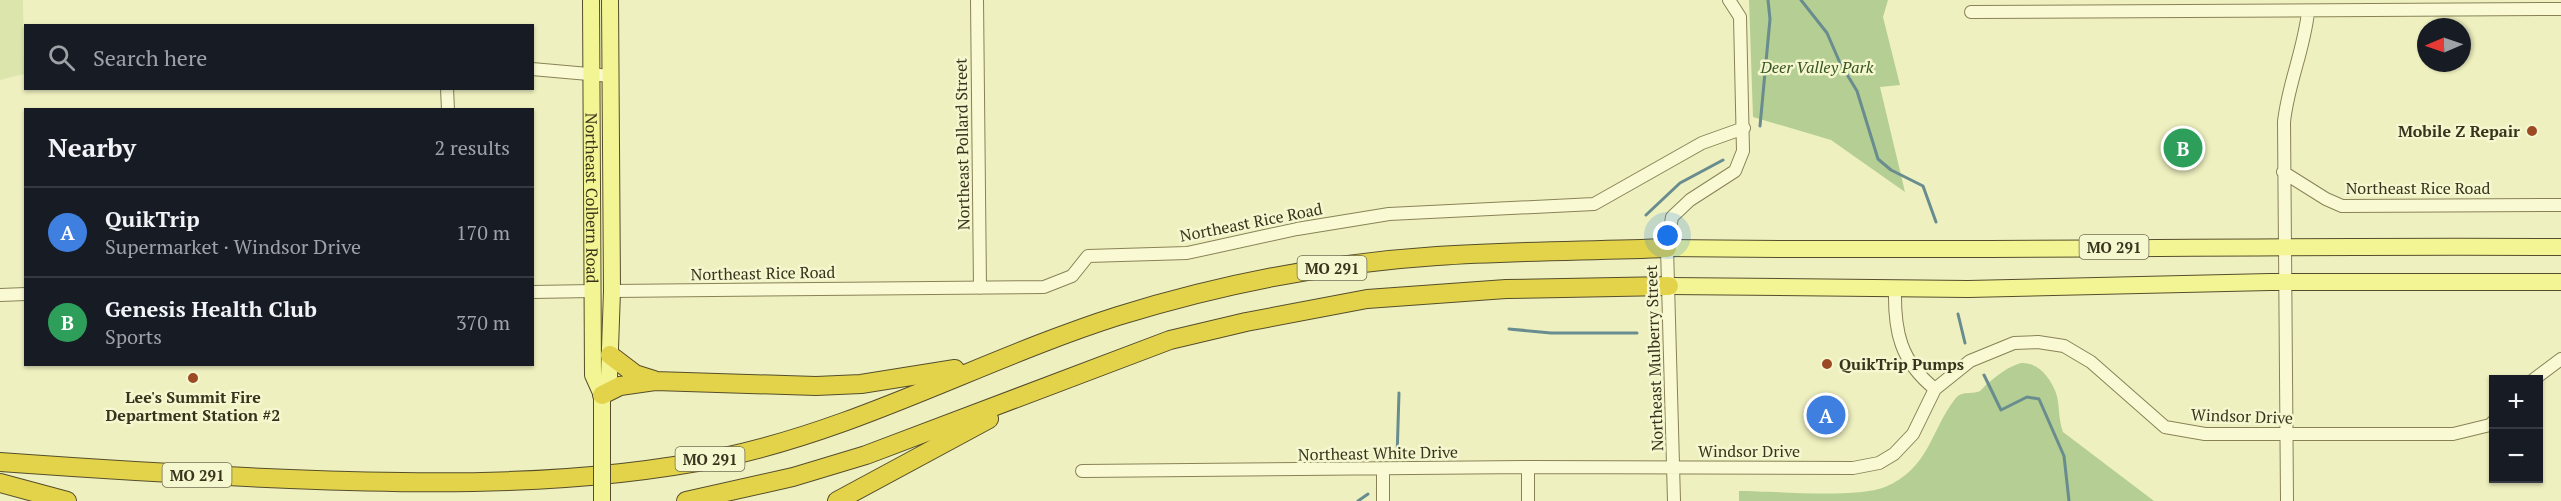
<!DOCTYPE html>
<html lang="en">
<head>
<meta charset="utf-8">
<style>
	:root { --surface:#171b24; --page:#20242c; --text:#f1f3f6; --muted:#9ea1a6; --line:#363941; --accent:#8c9099 }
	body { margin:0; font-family:"PT Serif",serif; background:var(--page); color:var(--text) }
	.controls { position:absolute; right:18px; bottom:18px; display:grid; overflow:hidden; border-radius:0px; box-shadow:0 2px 4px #0004 }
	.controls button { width:54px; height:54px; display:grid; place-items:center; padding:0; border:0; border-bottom:2px solid var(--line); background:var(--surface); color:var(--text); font:30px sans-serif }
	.compass { position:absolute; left:2417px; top:18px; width:54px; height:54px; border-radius:50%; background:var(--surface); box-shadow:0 2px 4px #0004; rotate:268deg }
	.you { position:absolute; left:1668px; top:236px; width:21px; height:21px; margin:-15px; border:4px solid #fff; border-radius:50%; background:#1a73e8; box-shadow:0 0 0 9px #1a73e833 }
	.badge { display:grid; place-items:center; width:39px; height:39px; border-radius:50%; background:var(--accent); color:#fff; font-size:20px; font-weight:700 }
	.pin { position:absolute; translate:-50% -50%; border:3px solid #fff; box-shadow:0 2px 6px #0006 }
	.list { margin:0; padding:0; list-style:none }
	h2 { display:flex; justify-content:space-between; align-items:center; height:78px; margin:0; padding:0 24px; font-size:26px }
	h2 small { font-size:20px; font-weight:400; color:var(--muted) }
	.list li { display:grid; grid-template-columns:39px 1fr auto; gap:18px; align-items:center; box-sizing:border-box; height:90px; padding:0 24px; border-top:2px solid var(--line) }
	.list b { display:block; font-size:22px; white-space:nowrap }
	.list p { margin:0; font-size:20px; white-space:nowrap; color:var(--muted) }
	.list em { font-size:20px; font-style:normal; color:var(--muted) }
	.icon { flex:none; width:33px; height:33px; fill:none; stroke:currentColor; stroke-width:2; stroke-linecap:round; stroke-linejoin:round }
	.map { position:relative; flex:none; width:2561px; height:501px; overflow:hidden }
	.search { position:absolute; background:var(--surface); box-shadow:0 2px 4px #0004; left:24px; top:24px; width:510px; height:66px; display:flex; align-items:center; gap:15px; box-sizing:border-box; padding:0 21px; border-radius:0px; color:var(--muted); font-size:22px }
	.panel { position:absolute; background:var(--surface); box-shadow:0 2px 4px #0004; left:24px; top:108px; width:510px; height:258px; border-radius:0px }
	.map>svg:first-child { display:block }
	.farmland { fill:#dce6ac }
	.green { fill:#b4ce93 }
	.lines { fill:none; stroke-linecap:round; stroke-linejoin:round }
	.stream { stroke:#698c8f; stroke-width:3 }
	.minor-casing { stroke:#898257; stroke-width:14 }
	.major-casing { stroke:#564e2b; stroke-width:18 }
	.highway-casing { stroke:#564e2b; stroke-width:20 }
	.minor { stroke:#f9fad3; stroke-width:12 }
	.major { stroke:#f3f595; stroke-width:16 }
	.highway { stroke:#e3d34b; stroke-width:18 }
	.major-bridge-casing { stroke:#564e2b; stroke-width:18; stroke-linecap:butt }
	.major-bridge { stroke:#f3f595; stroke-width:16 }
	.poi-dot { fill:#9b4a24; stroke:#f5f7cf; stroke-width:2 }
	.labels { text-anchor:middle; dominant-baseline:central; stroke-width:5; stroke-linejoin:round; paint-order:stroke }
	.shield { fill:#f5f7cf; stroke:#716e52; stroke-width:1.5 }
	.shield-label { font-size:15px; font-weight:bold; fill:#38331c }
	.park-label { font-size:16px; font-style:italic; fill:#375522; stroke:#f5f7cf }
	.poi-label { font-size:16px; font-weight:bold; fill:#38331c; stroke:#f5f7cf; text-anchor:end }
	.street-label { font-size:16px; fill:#38331c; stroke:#f5f7cf }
</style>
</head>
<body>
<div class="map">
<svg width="2561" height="501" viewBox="0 0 2561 501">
	<rect width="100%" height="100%" fill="#eef0bf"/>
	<path class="farmland" d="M0 0H23L24 74 0 80Z"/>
	<path class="green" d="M1749 0H1888L1883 17 1900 85 1880 87 1905 192 1831 140 1753 117Z
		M2021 363C2038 362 2050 377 2056 393 2060 405 2058 419 2063 432L2154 501H1739V491C1775 491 1855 499 1885 487 1929 469 1931 430 1955 399 1962 390 1971 395 1980 391 1983 389 1984 386 1987 384 1998 375 2007 367 2021 363Z"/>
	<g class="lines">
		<path class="stream" d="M1801 0 1827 33 1840 63 1857 91 1878 159 1891 170 1923 186 1936 222
			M1760 126 1770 19 1768 0
			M1646 215 1680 183 1723 160
			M1958 314 1965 343
			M1509 329 1551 333H1637
			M1984 375 2001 410 2027 397 2039 399 2064 456 2069 501
			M1397 458 1399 393
			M1358 501 1368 494"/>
		<g class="minor-casing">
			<path id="minor" d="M977 0 980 288
				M1971 12 2561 9
				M532 69 611 76
				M447 88 448 110
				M2283 172 2326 199 2342 206 2561 205
				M1895 288C1894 331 1900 361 1935 389
				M612 291 1044 287 1072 276 1088 256 1187 253 1297 229 1389 214 1594 204 1702 143 1744 128
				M532 292 593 291
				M0 295 26 294
				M2533 380 2561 359
				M1528 467V501
				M1383 470V501
				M1082 471 1528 467 1853 468 1879 463 1894 454 1913 434 1935 389 1970 361 2014 343 2038 342 2064 346 2091 362 2165 427 2205 434H2453L2490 425 2494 421
				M1674 501 1667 248 1672 217 1690 200 1735 171 1743 151 1740 17 1729 0
				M2287 501 2284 122C2288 84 2304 50 2308 12"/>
		</g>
		<g class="major-casing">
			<g id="major">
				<path id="s1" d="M591 0 593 375 602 395V436"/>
				<path d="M1667 248C1965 252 2263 245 2561 247"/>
				<path d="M1669 286 1968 289 2270 282H2561"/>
				<path d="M602 395 609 377 612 291 610 0"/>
			</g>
		</g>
		<g class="highway-casing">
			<path id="highway" d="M610 355 635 374 654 380
				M602 395 620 386 655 381 816 386 861 384 955 369
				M0 462C97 469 193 475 290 479 435 485 582 486 724 457 861 428 986 358 1118 316 1221 284 1329 263 1437 256 1513 251 1591 251 1667 248
				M0 483 67 501
				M686 501 793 477 866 455 1170 340 1246 322 1367 299 1506 289 1669 286
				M837 501 989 419"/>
		</g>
		<use href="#minor" class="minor"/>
		<use href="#major" class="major"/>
		<use href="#highway" class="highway"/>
		<g class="major-bridge-casing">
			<path id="major-bridge" d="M602 501V436"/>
		</g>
		<use href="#major-bridge" class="major-bridge"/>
	</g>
	<g class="poi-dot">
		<circle cx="2532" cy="131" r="6"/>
		<circle cx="1827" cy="364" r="6"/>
		<circle cx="193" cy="378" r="6"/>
	</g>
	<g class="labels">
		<g class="shield">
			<rect x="2079.5" y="235" width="69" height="24" rx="4.5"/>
			<rect x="1297.5" y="256" width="69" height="24" rx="4.5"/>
			<rect x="675.5" y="447" width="69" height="24" rx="4.5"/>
			<rect x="162.5" y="463" width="69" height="24" rx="4.5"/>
		</g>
		<g class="shield-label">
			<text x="2114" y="247">MO 291</text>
			<text x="1332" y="268">MO 291</text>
			<text x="710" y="459">MO 291</text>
			<text x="197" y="475">MO 291</text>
		</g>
		<g class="park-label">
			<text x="1817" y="67">Deer Valley Park</text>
		</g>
		<g class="poi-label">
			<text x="2520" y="131">Mobile Z Repair</text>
			<text x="1839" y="364" text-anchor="start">QuikTrip Pumps</text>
			<text x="193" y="397" text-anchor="middle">Lee's Summit Fire<tspan x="193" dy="18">Department Station #2</tspan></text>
		</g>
		<g class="street-label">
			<text transform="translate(962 144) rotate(-91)">Northeast Pollard Street</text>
			<text x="2418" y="188">Northeast Rice Road</text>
			<text stroke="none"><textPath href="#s1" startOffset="198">Northeast Colbern Road</textPath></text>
			<text transform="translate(1251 222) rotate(-11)">Northeast Rice Road</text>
			<text transform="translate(763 273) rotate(-1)">Northeast Rice Road</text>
			<text transform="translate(1654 358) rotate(-92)">Northeast Mulberry Street</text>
			<text transform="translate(2242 416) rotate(2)">Windsor Drive</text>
			<text x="1749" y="451">Windsor Drive</text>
			<text transform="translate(1378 453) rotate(-1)">Northeast White Drive</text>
		</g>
	</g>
</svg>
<div class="controls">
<button>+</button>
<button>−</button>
</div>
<svg class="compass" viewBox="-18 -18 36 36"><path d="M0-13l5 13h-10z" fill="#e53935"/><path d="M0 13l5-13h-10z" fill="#9ea1a6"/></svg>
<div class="you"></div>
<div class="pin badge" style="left:1826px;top:415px;background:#3f7fe0">A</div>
<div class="pin badge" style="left:2183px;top:148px;background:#2e9e5b">B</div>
<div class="search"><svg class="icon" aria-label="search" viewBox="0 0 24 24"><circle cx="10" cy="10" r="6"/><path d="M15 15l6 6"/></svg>Search here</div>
<section class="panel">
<h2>Nearby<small>2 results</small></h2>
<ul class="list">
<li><span class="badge" style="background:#3f7fe0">A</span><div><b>QuikTrip</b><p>Supermarket · Windsor Drive</p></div><em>170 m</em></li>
<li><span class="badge" style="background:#2e9e5b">B</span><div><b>Genesis Health Club</b><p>Sports</p></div><em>370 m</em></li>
</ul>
</section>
</div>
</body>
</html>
